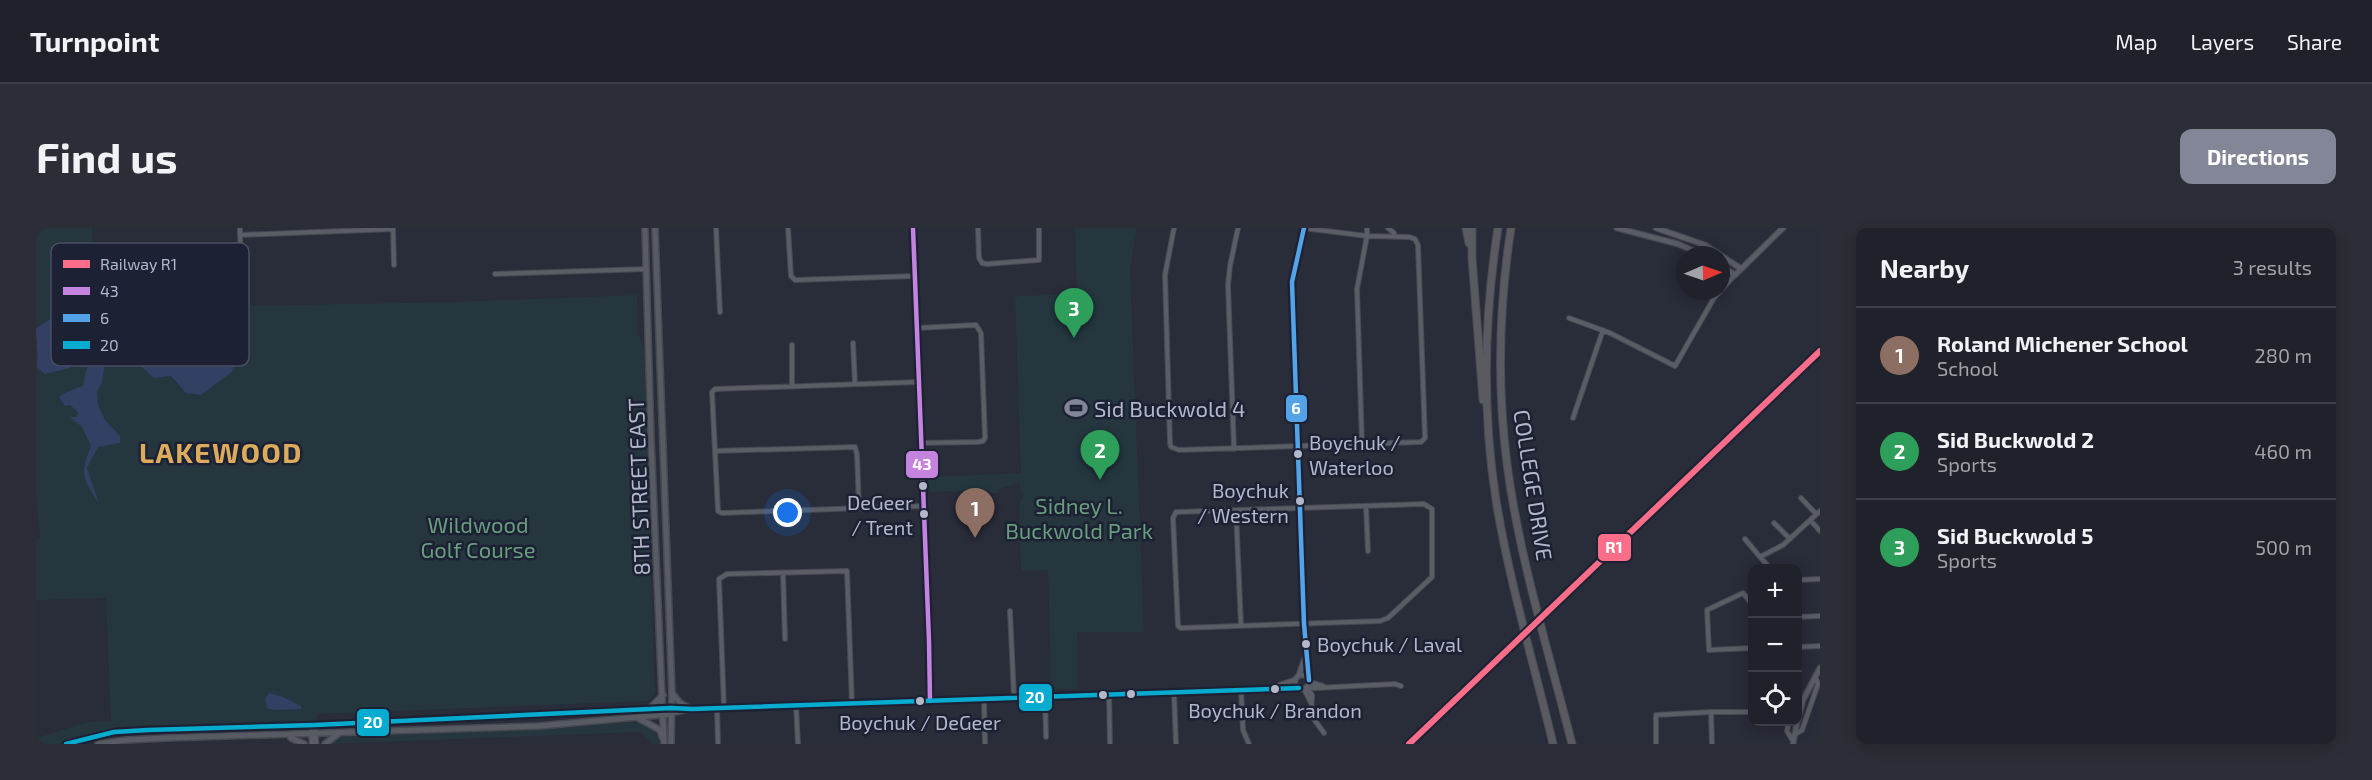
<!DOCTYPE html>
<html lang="en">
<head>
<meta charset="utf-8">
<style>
	:root { --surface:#1f212b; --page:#2c2e37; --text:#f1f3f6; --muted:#a1a3a9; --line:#3c3e47; --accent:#838697 }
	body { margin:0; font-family:"Exo 2",sans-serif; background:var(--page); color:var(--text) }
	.controls { position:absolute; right:18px; bottom:18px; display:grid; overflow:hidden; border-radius:12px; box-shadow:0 3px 15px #0003 }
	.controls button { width:54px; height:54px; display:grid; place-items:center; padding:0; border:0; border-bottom:2px solid var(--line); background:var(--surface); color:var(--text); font:30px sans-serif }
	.compass { position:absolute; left:1640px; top:18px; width:54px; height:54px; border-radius:50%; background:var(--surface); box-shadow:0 3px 15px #0003; rotate:88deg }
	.you { position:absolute; left:752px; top:285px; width:21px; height:21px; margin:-15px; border:4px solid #fff; border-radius:50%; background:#1a73e8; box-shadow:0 0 0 9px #1a73e833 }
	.badge { display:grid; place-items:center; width:39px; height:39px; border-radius:50%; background:var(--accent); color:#fff; font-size:20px; font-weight:700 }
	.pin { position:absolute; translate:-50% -50px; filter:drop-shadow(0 2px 3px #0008) }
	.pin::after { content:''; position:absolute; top:32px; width:21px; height:18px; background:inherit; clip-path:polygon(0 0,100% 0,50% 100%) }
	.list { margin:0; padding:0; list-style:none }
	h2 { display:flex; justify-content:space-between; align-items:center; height:78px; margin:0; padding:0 24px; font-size:26px }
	h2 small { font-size:20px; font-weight:400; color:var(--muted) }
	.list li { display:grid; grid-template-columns:39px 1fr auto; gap:18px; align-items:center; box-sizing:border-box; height:96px; padding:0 24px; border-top:2px solid var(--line) }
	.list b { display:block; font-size:22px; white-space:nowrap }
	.list p { margin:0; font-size:20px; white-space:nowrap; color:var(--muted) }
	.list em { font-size:20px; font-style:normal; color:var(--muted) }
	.icon { flex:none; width:33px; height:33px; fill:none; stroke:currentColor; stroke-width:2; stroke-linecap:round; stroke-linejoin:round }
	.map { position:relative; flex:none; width:1784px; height:516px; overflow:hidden; border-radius:12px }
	header { display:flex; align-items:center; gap:36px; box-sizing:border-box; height:84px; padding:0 30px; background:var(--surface); border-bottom:2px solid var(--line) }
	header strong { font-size:28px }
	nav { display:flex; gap:33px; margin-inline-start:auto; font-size:21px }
	.intro { display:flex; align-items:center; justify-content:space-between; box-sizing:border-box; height:144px; padding:0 36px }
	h1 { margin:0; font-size:42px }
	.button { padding:15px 27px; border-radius:12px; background:var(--accent); color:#fff; font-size:21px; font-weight:700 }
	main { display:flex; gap:36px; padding:0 36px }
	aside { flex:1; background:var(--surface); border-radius:12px; box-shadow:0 3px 15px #0003 }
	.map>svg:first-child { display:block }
	.green { fill:#25363f; fill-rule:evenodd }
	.water { fill:#343f64 }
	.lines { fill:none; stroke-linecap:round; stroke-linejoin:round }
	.minor-casing { stroke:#464852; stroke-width:6 }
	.tertiary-casing { stroke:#464852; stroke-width:7 }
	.secondary-casing { stroke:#464852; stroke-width:8 }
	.motorway-casing { stroke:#464954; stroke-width:9 }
	.minor { stroke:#5a5c66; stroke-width:4 }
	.tertiary { stroke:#5a5c66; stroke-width:4.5 }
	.secondary { stroke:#585a64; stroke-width:5 }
	.motorway { stroke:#5a5b60; stroke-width:7 }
	.bus-1-casing { stroke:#1c2134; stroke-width:9 }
	.bus-2-casing { stroke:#1c2134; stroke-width:9 }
	.bus-3-casing { stroke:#1c2134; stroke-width:9 }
	.bus-1 { stroke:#c483df; stroke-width:4.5 }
	.bus-2 { stroke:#53a3e8; stroke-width:4.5 }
	.bus-3 { stroke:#06acd0; stroke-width:4.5 }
	.rail-1-casing { stroke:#1c2134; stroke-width:10 }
	.rail-1 { stroke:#fb6d88; stroke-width:6 }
	.bus-dot { fill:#b3b7ca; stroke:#1c2134; stroke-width:2 }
	.labels { text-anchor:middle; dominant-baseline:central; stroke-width:5; stroke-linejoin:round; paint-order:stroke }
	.bus-label { font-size:20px; fill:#b3b7ca; stroke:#1c2134; text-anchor:start }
	.poi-label { font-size:22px; fill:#b3b7ca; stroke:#1c2134; text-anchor:start }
	.street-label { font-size:22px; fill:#b3b7ca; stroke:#1c2134 }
	.park-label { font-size:22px; fill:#689d7e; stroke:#1c2134 }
	.district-label { font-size:28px; font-weight:bold; letter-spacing:1.5px; fill:#dcac5c; stroke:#1c2134 }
	.key { fill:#1c2134; stroke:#494e61; stroke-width:1.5 }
	.key-label { font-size:16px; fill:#b3b7ca }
	.line-badge { stroke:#1c2134; stroke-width:2 }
	.badge-label { font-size:16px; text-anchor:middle; font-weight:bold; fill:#fff }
</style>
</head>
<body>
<header>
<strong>Turnpoint</strong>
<nav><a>Map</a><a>Layers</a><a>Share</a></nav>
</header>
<div class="intro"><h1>Find us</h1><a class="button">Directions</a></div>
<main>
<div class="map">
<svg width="1784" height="516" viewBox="0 0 1784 516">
	<rect width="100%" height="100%" fill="#292c39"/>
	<path class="green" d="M0 0H56L59 85 184 79 188 71 193 73 201 71 206 74V78L417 74 601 67 602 105 608 119 619 465 612 473 282 486 279 497 78 504 30 516H0V510L52 494 75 493 70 370 0 372V312L4 310 0 264ZM83 107 101 114 120 108 163 121 179 120 199 115 196 144 165 167 144 160 135 148 118 150 96 130C86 132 75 136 67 129Z
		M1039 0H1101L1094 41 1108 404H1041L1042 461H1015L1012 342 985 343 983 278 987 267 983 255 962 261V265H954V262L894 264 892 249 985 245 979 70 982 68 1041 66Z
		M597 494 617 500 624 516H617L604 504 292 516 308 508 510 501Z"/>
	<path class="water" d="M26 74 35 100 39 105 34 140 9 146 1 139C3 126 0 115 0 101L17 89Z
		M82 107 101 114 119 108 163 121 179 120 200 114 202 118 196 144 165 167 150 165 135 148 118 150 96 130 82 133 69 132 66 155 61 163 62 177 69 192 84 208V215L62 219 51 240 63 276C47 250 43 248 55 218L46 199 34 189H41L42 184 34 177 29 178 23 169C31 162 39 162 48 157 48 145 50 138 60 130L64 132 67 129 62 125V118L69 108Z
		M233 465 247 469 265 478V481L238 482 231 480 229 471Z"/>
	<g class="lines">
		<g class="minor-casing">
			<path id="minor" d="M204 0V7L357 1
				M357 0 358 37
				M680 0 684 84
				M752 0 755 48 759 52 879 48
				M877 0 893 413 894 473
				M942 0 943 30 946 35 951 36 1003 32V0
				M1138 0 1129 47 1134 215 1135 219 1143 222 1385 214 1389 210 1382 17 1379 11 1373 9 1331 8V0
				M1267 0 1331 8 1321 61 1326 216
				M1352 0 1358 5V9
				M459 46 611 41
				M1685 62 1699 47
				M194 63 205 29 204 7
				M1533 90 1574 105 1639 138 1678 70 1684 63
				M881 100 940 97 945 105 949 210 947 213 942 214 885 215
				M817 115 819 156
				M756 117V158
				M883 154 679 161 676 164 682 283 686 285 887 278
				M1537 190 1567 102
				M1198 221 1192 57 1194 38 1202 0
				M679 223 819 219 821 226 823 280
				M1765 270 1780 286
				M1388 276 1396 281V349L1352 390 1344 393 1145 400 1142 398 1137 290 1140 284Z
				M1330 278 1332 323
				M1200 283 1205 398
				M1774 292 1784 303
				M1738 295 1754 311
				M1709 311 1724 329
				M1734 340 1724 329 1747 317 1784 283
				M747 345 749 411
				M1762 352 1784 351
				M1716 376 1707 365 1671 382 1673 422 1716 420
				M974 383 978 470
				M1762 389 1784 388
				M1762 419 1784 418
				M1273 454 1287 458
				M1271 458 1279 460 1359 456 1365 458
				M1271 459 1276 467 1275 487 1288 505
				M1268 461 1275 475
				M1205 462 1207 502 1213 516
				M1138 464 1140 516
				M1073 466 1074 516
				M1009 469 1010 509
				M948 471 949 516
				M1762 473 1767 472
				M760 478 762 516
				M681 480 682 516
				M688 480 683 351 691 346 811 343 816 476
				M1675 484H1713
				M1753 494 1751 503 1757 513
				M1758 507 1766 502 1782 456 1779 448
				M1620 516V487L1675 484 1676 516"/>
		</g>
		<g class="tertiary-casing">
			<path id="tertiary" d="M1268 0 1256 54 1268 396 1273 452
				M1581 0 1642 16 1667 27
				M1620 0 1669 17 1704 40
				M1685 38 1699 47 1747 0
				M1259 454a7 7 0 1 1 14 0a7 7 0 1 1-14 0Z
				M1263 447 1270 427
				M1242 461 1244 457 1259 452
				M635 480 656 481 1263 460
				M635 485 656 481
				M1762 491 1767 472 1784 440
				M275 497 276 516
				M279 497 280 516
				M1757 516 1761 494"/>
		</g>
		<g class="secondary-casing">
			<path id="secondary" d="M609 0 615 211 628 516
				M619 0 636 465 635 516
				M636 465 644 475 651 479
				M613 481 627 467
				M602 490 624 502 626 509
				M255 510 268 516
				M30 516 78 504 112 502 279 497 635 480
				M62 516 91 512 130 510 503 498 635 486
				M289 516 302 506"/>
		</g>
		<g class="motorway-casing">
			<path id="motorway" d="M1430 0 1433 15
				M1436 0V30L1447 172
				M1462 0C1448 90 1446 182 1460 272 1473 353 1498 436 1517 516
				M1475 0C1463 78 1461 158 1471 236 1483 329 1513 425 1536 516"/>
		</g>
		<use href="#minor" class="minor"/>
		<use href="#tertiary" class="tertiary"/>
		<use href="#secondary" class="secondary"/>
		<use href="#motorway" class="motorway"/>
		<g class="bus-1-casing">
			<path id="bus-1" d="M877 0 893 413 894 473"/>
		</g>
		<g class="bus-2-casing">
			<path id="bus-2" d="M1268 0 1256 54 1268 396 1273 452"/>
		</g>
		<g class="bus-3-casing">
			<path id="bus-3" d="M30 516 78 504 112 502 279 497 635 480 656 481 1263 460"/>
		</g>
		<use href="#bus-1" class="bus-1"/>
		<use href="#bus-2" class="bus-2"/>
		<use href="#bus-3" class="bus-3"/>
		<g class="rail-1-casing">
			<path id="rail-1" d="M1373 516 1784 123"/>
		</g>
		<use href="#rail-1" class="rail-1"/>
	</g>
	<defs>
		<g id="stadium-bare" transform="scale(1.8)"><path d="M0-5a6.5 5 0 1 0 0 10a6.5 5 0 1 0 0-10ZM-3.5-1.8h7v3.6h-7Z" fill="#838697" stroke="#1c2134" stroke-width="2.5" paint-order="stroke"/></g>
	</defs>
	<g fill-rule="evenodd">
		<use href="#stadium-bare" x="1040" y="180"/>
	</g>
	<g class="bus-dot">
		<circle cx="1262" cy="226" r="5"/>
		<circle cx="887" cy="258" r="5"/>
		<circle cx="1264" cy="273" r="5"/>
		<circle cx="888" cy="286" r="5"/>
		<circle cx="1270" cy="416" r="5"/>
		<circle cx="1239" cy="461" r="5"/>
		<circle cx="1095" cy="466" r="5"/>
		<circle cx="1067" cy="467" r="5"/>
		<circle cx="884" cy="473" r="5"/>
	</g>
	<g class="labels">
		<g class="bus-label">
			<text x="1273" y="214">Boychuk /<tspan x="1273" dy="25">Waterloo</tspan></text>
			<text x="1253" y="262" text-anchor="end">Boychuk<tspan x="1253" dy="25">/ Western</tspan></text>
			<text x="877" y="274" text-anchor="end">DeGeer<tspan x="877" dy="25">/ Trent</tspan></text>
			<text x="1281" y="416">Boychuk / Laval</text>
			<text x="1239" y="482" text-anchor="middle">Boychuk / Brandon</text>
			<text x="884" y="494" text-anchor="middle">Boychuk / DeGeer</text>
		</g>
		<g class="poi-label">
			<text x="1058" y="180">Sid Buckwold 4</text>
		</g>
		<g class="street-label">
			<text transform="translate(1498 257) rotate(81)">COLLEGE DRIVE</text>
			<text transform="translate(602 259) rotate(-92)">8TH STREET EAST</text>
		</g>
		<g class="park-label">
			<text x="1043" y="277">Sidney L.<tspan x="1043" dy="25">Buckwold Park</tspan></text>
			<text x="442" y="296">Wildwood<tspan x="442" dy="25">Golf Course</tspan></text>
		</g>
		<g class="district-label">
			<text x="185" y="224">LAKEWOOD</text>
		</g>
	</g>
	<rect x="15" y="15" width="198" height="123" rx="9" class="key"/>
	<rect x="27" y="32" width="27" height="8" fill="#fb6d88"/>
	<rect x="27" y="59" width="27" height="8" fill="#c483df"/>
	<rect x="27" y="86" width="27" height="8" fill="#53a3e8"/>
	<rect x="27" y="113" width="27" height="8" fill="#06acd0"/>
	<g class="key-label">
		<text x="64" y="42">Railway R1</text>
		<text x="64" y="69">43</text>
		<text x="64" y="96">6</text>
		<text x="64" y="123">20</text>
	</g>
	<g class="line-badge">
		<rect x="1249" y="166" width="23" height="29" rx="6" fill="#53a3e8"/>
		<rect x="869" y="222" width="34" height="29" rx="6" fill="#c483df"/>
		<rect x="1561" y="305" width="35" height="29" rx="6" fill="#fb6d88"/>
		<rect x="982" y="455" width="35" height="29" rx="6" fill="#06acd0"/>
		<rect x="320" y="480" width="34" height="29" rx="6" fill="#06acd0"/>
	</g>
	<g class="badge-label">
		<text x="1260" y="186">6</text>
		<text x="886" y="242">43</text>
		<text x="1578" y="325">R1</text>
		<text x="999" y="475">20</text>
		<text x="337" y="500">20</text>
	</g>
</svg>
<div class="controls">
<button>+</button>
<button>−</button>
<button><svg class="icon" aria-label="locate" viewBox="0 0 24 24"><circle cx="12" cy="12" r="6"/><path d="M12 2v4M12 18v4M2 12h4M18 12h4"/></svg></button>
</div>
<svg class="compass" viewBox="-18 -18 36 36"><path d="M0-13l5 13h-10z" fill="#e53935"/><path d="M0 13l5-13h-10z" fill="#a1a3a9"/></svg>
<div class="you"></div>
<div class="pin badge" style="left:939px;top:310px;background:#8d6e63">1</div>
<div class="pin badge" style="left:1064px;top:252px;background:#2e9e5b">2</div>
<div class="pin badge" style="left:1038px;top:110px;background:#2e9e5b">3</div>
</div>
<aside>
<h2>Nearby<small>3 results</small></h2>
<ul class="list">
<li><span class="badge" style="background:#8d6e63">1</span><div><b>Roland Michener School</b><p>School</p></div><em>280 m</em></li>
<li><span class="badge" style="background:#2e9e5b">2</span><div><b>Sid Buckwold 2</b><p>Sports</p></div><em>460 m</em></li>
<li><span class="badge" style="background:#2e9e5b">3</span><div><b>Sid Buckwold 5</b><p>Sports</p></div><em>500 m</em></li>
</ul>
</aside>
</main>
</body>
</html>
